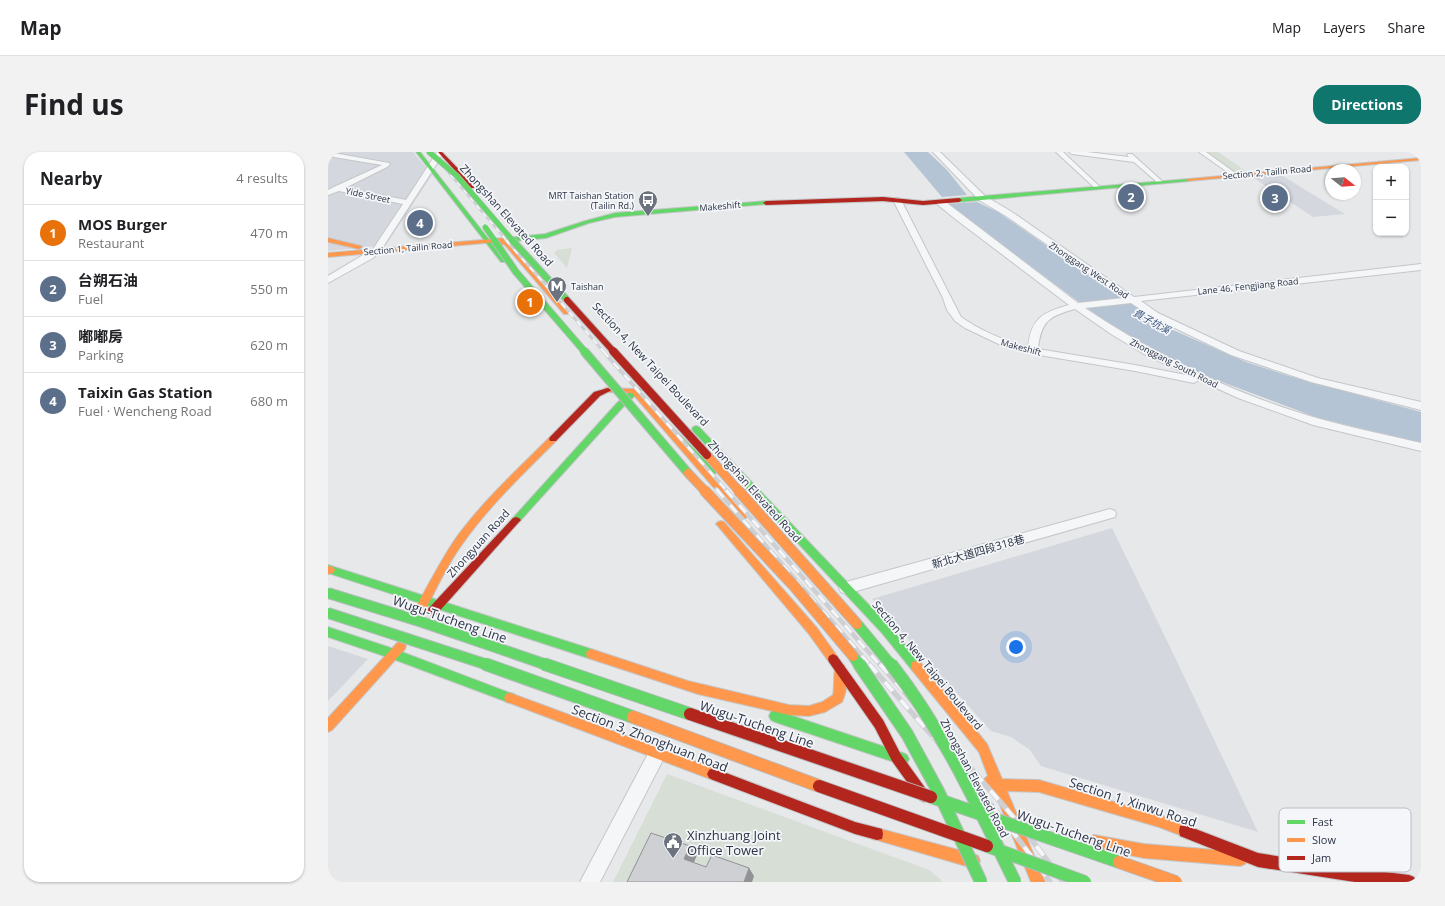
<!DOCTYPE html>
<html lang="en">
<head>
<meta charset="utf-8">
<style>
	:root { --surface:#fff; --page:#f2f2f2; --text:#202124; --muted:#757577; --line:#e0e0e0; --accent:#0f766e }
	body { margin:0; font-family:"Open Sans","Noto Sans TC",sans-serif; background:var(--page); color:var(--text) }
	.controls { position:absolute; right:12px; top:12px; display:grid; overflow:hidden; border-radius:8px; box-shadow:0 1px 3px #0004 }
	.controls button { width:36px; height:36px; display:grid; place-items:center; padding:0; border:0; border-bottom:1px solid var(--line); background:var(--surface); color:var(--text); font:20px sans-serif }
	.compass { position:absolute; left:997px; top:12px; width:36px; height:36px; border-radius:50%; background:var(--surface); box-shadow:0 1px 3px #0004; rotate:107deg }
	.you { position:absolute; left:688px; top:495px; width:14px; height:14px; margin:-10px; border:3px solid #fff; border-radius:50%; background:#1a73e8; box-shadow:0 0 0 6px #1a73e833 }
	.badge { display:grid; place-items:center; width:26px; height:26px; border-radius:50%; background:var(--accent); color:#fff; font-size:13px; font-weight:700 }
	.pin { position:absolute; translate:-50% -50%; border:2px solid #fff; box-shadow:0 1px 4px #0006 }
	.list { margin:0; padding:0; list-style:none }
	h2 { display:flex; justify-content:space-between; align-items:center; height:52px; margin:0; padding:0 16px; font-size:17px }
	h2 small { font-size:13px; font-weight:400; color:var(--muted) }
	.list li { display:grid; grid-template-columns:26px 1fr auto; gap:12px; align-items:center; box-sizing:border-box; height:56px; padding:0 16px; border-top:1px solid var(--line) }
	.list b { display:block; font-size:15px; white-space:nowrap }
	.list p { margin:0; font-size:13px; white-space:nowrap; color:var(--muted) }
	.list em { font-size:13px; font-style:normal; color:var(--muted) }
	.map { position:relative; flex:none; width:1093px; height:730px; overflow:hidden; border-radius:16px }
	header { display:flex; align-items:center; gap:24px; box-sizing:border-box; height:56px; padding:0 20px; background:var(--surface); border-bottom:1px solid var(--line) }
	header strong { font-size:19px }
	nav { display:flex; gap:22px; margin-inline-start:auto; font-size:14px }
	.intro { display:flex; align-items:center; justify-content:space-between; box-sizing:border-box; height:96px; padding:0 24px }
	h1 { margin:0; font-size:28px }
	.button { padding:10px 18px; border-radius:16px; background:var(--accent); color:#fff; font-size:14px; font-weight:700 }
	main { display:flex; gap:24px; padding:0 24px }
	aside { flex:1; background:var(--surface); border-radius:16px; box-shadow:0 1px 3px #0004 }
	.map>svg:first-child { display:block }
	.built { fill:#d4d7dd }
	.green { fill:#d6ded6 }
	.water { fill:#b4c4d5 }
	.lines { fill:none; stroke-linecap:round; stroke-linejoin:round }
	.street-casing { stroke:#c4c6c8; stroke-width:2 }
	.fast-casing { stroke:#c4c6c8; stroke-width:2 }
	.slow-casing { stroke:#c4c6c8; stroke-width:2 }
	.jam-casing { stroke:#c4c6c8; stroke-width:2 }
	.street { fill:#f5f6f7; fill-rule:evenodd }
	.fast { fill:#63d668; fill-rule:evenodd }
	.slow { fill:#ff974d; fill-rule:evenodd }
	.jam { fill:#b3261e; fill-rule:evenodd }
	.rail-far4-casing { stroke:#cecfd2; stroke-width:2.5 }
	.rail-far3-casing { stroke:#cecfd2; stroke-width:3 }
	.rail-far2-casing { stroke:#cecfd2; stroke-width:4 }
	.rail-far1-casing { stroke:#cecfd2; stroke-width:4.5 }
	.rail-casing { stroke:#cecfd2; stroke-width:5.5 }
	.rail-far4 { stroke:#f4f6f9; stroke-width:1.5; stroke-dasharray:5; stroke-linecap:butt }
	.rail-far3 { stroke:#f4f6f9; stroke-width:2; stroke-dasharray:6; stroke-linecap:butt }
	.rail-far2 { stroke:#f4f6f9; stroke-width:2.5; stroke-dasharray:8; stroke-linecap:butt }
	.rail-far1 { stroke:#f4f6f9; stroke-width:3; stroke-dasharray:10; stroke-linecap:butt }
	.rail { stroke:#f4f6f9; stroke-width:4; stroke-dasharray:12; stroke-linecap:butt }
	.fast-bridge-far4-casing { stroke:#b8bbbf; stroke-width:6; stroke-linecap:butt }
	.fast-bridge-far3-casing { stroke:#b8bbbf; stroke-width:8; stroke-linecap:butt }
	.fast-bridge-far2-casing { stroke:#b8bbbf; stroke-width:10; stroke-linecap:butt }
	.fast-bridge-far1-casing { stroke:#b8bbbf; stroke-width:12; stroke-linecap:butt }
	.fast-bridge-casing { stroke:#b8bbbf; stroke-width:14; stroke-linecap:butt }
	.slow-bridge-far2-casing { stroke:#b8bbbf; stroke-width:10; stroke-linecap:butt }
	.slow-bridge-far1-casing { stroke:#b8bbbf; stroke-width:12; stroke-linecap:butt }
	.slow-bridge-casing { stroke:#b8bbbf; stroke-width:14; stroke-linecap:butt }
	.jam-bridge-far2-casing { stroke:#b8bbbf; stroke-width:8; stroke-linecap:butt }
	.jam-bridge-far1-casing { stroke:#b8bbbf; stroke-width:10; stroke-linecap:butt }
	.jam-bridge-casing { stroke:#b8bbbf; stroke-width:14; stroke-linecap:butt }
	.fast-bridge-far4 { stroke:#63d668; stroke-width:5 }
	.fast-bridge-far3 { stroke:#63d668; stroke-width:6 }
	.fast-bridge-far2 { stroke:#63d668; stroke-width:8 }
	.fast-bridge-far1 { stroke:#63d668; stroke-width:10 }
	.fast-bridge { stroke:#63d668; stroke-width:12 }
	.slow-bridge-far2 { stroke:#ff974d; stroke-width:8 }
	.slow-bridge-far1 { stroke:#ff974d; stroke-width:10 }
	.slow-bridge { stroke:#ff974d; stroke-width:12 }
	.jam-bridge-far2 { stroke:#b3261e; stroke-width:6 }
	.jam-bridge-far1 { stroke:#b3261e; stroke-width:8 }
	.jam-bridge { stroke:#b3261e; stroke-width:12 }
	.shaded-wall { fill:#909294 }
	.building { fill:#ced0d3; stroke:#909294 }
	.labels { text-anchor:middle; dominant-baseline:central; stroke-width:3.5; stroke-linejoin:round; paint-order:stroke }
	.far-street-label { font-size:9px; fill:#2b3445; stroke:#f4f6f9 }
	.far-poi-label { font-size:9px; fill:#2b3445; stroke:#f4f6f9; text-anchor:end }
	.far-water-label { font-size:10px; font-style:italic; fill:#34527a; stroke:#f4f6f9 }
	.street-label { font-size:11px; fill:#2b3445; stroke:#f4f6f9 }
	.near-street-label { font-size:13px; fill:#2b3445; stroke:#f4f6f9 }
	.near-poi-label { font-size:13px; fill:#2b3445; stroke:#f4f6f9; text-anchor:start }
	.key { fill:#f4f6f9; stroke:#b8bcc3; stroke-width:1 }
	.key-label { font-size:11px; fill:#2b3445 }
</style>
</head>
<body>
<header>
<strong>Map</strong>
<nav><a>Map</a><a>Layers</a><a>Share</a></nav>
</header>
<div class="intro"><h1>Find us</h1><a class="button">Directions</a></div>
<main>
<aside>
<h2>Nearby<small>4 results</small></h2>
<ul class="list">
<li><span class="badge" style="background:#e8710a">1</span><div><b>MOS Burger</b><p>Restaurant</p></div><em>470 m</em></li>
<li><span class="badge" style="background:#5c6f8a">2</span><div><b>台朔石油</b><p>Fuel</p></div><em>550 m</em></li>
<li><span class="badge" style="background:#5c6f8a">3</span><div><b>嘟嘟房</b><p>Parking</p></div><em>620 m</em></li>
<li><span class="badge" style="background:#5c6f8a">4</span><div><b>Taixin Gas Station</b><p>Fuel · Wencheng Road</p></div><em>680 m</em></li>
</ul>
</aside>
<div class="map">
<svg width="1093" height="730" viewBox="0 0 1093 730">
	<rect width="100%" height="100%" fill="#e6e8ea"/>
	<path class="built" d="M0 0H85L104 23 58 93 0 99Z
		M953 23 1017 62 985 65 924 25Z
		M784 376 843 497 930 680 713 614 702 598 683 585 663 579 544 447Z
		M0 494 40 507 0 549Z"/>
	<path class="green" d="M877 0H890L918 19 906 20Z
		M244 96 239 116 226 101 229 98Z
		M339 622 601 718 612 727 613 730H285Z"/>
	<path class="water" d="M576 0H600L619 18 639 43 614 45Z
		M649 50 670 60 772 131 845 178 918 210 961 224 1093 260V291L990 266 873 222 786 176 619 52Z"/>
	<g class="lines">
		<g class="street-casing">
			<path id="street" d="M0 0 61 11 62 12 59 15 17 36 78 48 109 0H115L110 10 51 101 45 106 0 131V124L45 97 75 52 11 39 0 43V38L6 35 54 13 0 4Z
				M605 0H612L657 44 684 60 806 145 1093 112V118L813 149 830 161 911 199 990 226 1093 250V258L983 230 903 203 824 165 803 151 757 156C827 203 910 244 992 267 1025 276 1060 283 1093 291V299L985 273 910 246 871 228 866 231 807 219 705 202 677 195 637 176 627 169 619 158 615 146 565 48 566 46H569L573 48 633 165C653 179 677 189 700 195 703 166 715 160 741 153L626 66 609 52V48H615L750 151 796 146 678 64 651 48ZM747 157 783 182 816 202 863 224 807 213 710 197C713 169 721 164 747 157Z
				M728 0H735L772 35V37H768Z
				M741 0H759L801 5 799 3 800 2H804L835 30 830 31 806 10 744 2Z
				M871 0H878L910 23 905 24Z
				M782 357 787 359 788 362 787 365 518 442 513 440 511 436 513 432 518 430Z
				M329 593 335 596 338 602 272 730H252L323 596Z"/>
		</g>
		<g class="fast-casing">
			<path id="fast" d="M88 0H92L177 108V110H173Z
				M860 27H862V29L631 50 628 48 631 46Z
				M438 49 440 50V52L287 65 261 71 218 86 177 90 174 88 177 86 217 82 257 69 287 61Z
				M306 236H309L313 238 295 255 191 370H185L183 368 185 366 289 251Z
				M334 267 337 268 387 318 388 320 387 322H381L331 272 330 270 331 268Z
				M368 274 371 275 562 475 592 510 593 514 592 518 588 519 584 518 554 481 365 279 364 277 365 275Z
				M0 413 263 497 267 499 268 502 267 505 263 507 0 421Z
				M0 475 66 497 182 541 186 542 188 546 186 550 182 551 65 507 0 485Z
				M447 558 575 601 579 603 581 607 579 611 575 613 447 570 443 568 441 564 443 560Z"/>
		</g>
		<g class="slow-casing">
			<path id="slow" d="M1093 6V8L860 29 858 28 860 27Z
				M0 86 33 94 34 95 31 97 0 90Z
				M177 86 180 88 176 90 181 91 240 160V162H236L177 93 168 90 0 105V101Z
				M277 236 309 237 418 362 419 364 418 366H412L304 241 280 240 276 238Z
				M225 284 228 285 229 287 228 289C196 321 161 354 135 391 119 413 108 437 96 461L92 462 88 461 87 458 88 455C101 432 113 408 128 386 155 349 190 317 222 285Z
				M393 369 396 370 489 476 509 504 510 507 509 510 505 512 501 510 481 482 390 374 388 372 390 370Z
				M0 414 5 415 7 418 5 421 0 422Z
				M73 489 77 491 78 494 77 497 4 578 0 580V566L69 491Z
				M263 497 360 529 461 553 481 554 494 550 505 543C507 534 505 519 508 513L512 512 516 513C521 524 519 539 514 550L497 560 481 564 461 563 370 542 263 507 259 505 258 502 259 499Z
				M588 509 592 510 659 592 674 627 711 628 831 663 862 674 863 679 862 684 857 685 831 675 711 640 679 639 717 730H703L666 638 657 634 655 630 657 626 660 624 651 600 584 518 583 514 584 510Z
				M182 541 385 616 389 618 391 622 389 626 385 628 182 551 178 550 176 546 178 542Z
				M549 676 645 702 650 704 652 709 650 714 645 716 549 688 544 687 543 682 544 677Z
				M766 683 816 692 912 700 917 702 919 707 917 712 912 714 816 706 761 695 759 690 761 685Z"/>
		</g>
		<g class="jam-casing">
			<path id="jam" d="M110 0H114L147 34V36H143Z
				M555 45 595 49 631 46 634 48 631 50 595 53 555 49 438 53 435 51 438 49Z
				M280 236 284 238 272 244 228 289H222L221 287 222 285 266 240Z
				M188 365 191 366 193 368 191 370 108 463 104 464 100 463 99 460 100 457 185 366Z
				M505 502 509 504 555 568 572 601 600 640 602 644 600 648 596 650 592 648 564 609 547 576 501 510 500 507 501 504Z
				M385 616 527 670 554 677 555 682 554 687 549 688 527 682 385 628 381 626 379 622 381 618Z
				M857 673 930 701 1009 714 1081 723 1086 725 1088 730H1027L930 715 852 684 851 679 852 674Z"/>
		</g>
		<use href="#street" class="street"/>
		<use href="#fast" class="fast"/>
		<use href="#slow" class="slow"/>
		<use href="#jam" class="jam"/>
		<g class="rail-far4-casing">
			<path id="rail-far4" d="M103 0 179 89"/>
		</g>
		<g class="rail-far3-casing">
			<path id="rail-far3" d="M178 88 276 200"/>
		</g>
		<g class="rail-far2-casing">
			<path id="rail-far2" d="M275 199 399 339
				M388 337 390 339"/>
		</g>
		<g class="rail-far1-casing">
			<path id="rail-far1" d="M389 338 542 513
				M398 338 552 513"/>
		</g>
		<g class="rail-casing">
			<path id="rail" d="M541 512C603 583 668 653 722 730
				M552 512 695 676 735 730"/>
		</g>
		<use href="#rail-far4" class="rail-far4"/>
		<use href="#rail-far3" class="rail-far3"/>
		<use href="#rail-far2" class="rail-far2"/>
		<use href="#rail-far1" class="rail-far1"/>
		<use href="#rail" class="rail"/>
		<g class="fast-bridge-far4-casing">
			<path id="fast-bridge-far4" d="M101 0 129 24 185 89
				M157 75 167 89"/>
		</g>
		<g class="fast-bridge-far3-casing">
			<path id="fast-bridge-far3" d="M166 88 188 120 257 200
				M184 88 239 148"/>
		</g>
		<g class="fast-bridge-far2-casing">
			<path id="fast-bridge-far2" d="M256 199 360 321"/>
		</g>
		<g class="fast-bridge-far1-casing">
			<path id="fast-bridge-far1" d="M0 441 94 470 219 513
				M0 461 160 513
				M529 472 563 513
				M525 504 531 513"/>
		</g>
		<g class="fast-bridge-casing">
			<path id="fast-bridge" d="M157 512 305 565
				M216 512 362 562
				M531 512 579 582 610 639 653 730
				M563 512C616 580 649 653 687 730
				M603 645 791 710
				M659 694 757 730"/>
		</g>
		<g class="slow-bridge-far2-casing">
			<path id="slow-bridge-far2" d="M379 303 411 339
				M360 321 377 339"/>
		</g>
		<g class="slow-bridge-far1-casing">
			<path id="slow-bridge-far1" d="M376 338 466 434 525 504
				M410 338 529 472"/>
		</g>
		<g class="slow-bridge-casing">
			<path id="slow-bridge" d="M305 565 491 634
				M791 710 848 730"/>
		</g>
		<g class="jam-bridge-far2-casing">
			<path id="jam-bridge-far2" d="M239 148 286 200"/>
		</g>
		<g class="jam-bridge-far1-casing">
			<path id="jam-bridge-far1" d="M285 199 379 303"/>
		</g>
		<g class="jam-bridge-casing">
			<path id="jam-bridge" d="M362 562 603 645
				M491 634 659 694"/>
		</g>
		<use href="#fast-bridge-far4" class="fast-bridge-far4"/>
		<use href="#fast-bridge-far3" class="fast-bridge-far3"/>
		<use href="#fast-bridge-far2" class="fast-bridge-far2"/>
		<use href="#fast-bridge-far1" class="fast-bridge-far1"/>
		<use href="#fast-bridge" class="fast-bridge"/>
		<use href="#slow-bridge-far2" class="slow-bridge-far2"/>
		<use href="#slow-bridge-far1" class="slow-bridge-far1"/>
		<use href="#slow-bridge" class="slow-bridge"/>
		<use href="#jam-bridge-far2" class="jam-bridge-far2"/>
		<use href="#jam-bridge-far1" class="jam-bridge-far1"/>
		<use href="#jam-bridge" class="jam-bridge"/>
	</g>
	<path class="shaded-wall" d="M362 694 369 703 364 715 356 707Z
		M421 716 426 724 424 730H416Z"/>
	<path class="building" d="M323 681 362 694 356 707 378 715 384 703 421 716 416 730H299Z"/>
	<defs>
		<g id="bus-pin" transform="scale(1)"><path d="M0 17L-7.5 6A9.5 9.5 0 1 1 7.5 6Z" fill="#6c737f" stroke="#f4f6f9"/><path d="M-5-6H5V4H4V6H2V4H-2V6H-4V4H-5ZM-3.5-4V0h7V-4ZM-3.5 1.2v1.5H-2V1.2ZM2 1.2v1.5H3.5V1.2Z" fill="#fff"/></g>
		<g id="metro-pin" transform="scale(1)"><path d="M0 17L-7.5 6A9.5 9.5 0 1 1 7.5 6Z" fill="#6c737f" stroke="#f4f6f9"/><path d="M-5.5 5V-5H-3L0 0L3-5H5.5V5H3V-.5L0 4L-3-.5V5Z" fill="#fff"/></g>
		<g id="civic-pin" transform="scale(1)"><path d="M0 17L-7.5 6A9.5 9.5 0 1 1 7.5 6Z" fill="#6c737f" stroke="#f4f6f9"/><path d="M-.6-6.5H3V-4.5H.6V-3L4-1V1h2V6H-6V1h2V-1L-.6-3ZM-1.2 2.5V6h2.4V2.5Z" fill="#fff"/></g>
	</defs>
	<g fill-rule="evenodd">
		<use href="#bus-pin" x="320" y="48"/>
		<use href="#metro-pin" x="229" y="134"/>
		<use href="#civic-pin" x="345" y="690"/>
	</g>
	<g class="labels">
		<g class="far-street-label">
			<text transform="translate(939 20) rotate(-5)">Section 2, Tailin Road</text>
			<text transform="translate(40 43) rotate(12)">Yide Street</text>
			<text transform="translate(392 54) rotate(-5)">Makeshift</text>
			<text transform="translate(80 96) rotate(-5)">Section 1, Tailin Road</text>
			<text transform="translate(761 118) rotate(34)">Zhonggang West Road</text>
			<text transform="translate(920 134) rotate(-6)">Lane 46, Fengjiang Road</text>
			<text transform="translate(693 195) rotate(15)">Makeshift</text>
			<text transform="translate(846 211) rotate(27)">Zhonggang South Road</text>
		</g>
		<g class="far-poi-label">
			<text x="306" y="43">MRT Taishan Station<tspan x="306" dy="10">(Tailin Rd.)</tspan></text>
			<text x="243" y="134" text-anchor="start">Taishan</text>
		</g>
		<g class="far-water-label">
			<text transform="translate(824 169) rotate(29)">貴子坑溪</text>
		</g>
		<g class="street-label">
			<text transform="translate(179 63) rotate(48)">Zhongshan Elevated Road</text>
			<text transform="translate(323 212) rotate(47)">Section 4, New Taipei Boulevard</text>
			<text transform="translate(427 339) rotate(48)">Zhongshan Elevated Road</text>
			<text transform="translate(150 391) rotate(-48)">Zhongyuan Road</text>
			<text transform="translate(650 399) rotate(-16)">新北大道四段318巷</text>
			<text transform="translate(600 513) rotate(50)">Section 4, New Taipei Boulevard</text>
			<text transform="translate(647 626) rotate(62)">Zhongshan Elevated Road</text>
		</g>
		<g class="near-street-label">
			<text transform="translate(122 467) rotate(19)">Wugu-Tucheng Line</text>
			<text transform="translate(429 572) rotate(19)">Wugu-Tucheng Line</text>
			<text transform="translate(322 586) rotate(21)">Section 3, Zhonghuan Road</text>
			<text transform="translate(805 650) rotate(18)">Section 1, Xinwu Road</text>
			<text transform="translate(746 681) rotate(19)">Wugu-Tucheng Line</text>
		</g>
		<g class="near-poi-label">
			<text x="359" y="683">Xinzhuang Joint<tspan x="359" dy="15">Office Tower</tspan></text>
		</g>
	</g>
	<rect x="951" y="656" width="132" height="64" rx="6" class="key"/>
	<rect x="959" y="668" width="18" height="4" fill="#63d668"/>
	<rect x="959" y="686" width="18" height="4" fill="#ff974d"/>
	<rect x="959" y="704" width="18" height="4" fill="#b3261e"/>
	<g class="key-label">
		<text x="984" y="674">Fast</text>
		<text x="984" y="692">Slow</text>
		<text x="984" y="710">Jam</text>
	</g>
</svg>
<div class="controls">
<button>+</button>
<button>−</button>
</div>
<svg class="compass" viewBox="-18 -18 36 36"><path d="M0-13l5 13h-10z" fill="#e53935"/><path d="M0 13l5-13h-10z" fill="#757577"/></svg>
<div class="you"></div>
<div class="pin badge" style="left:202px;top:150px;background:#e8710a">1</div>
<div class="pin badge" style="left:803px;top:45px;background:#5c6f8a">2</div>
<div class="pin badge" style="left:947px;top:46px;background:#5c6f8a">3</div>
<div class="pin badge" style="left:92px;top:71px;background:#5c6f8a">4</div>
</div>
</main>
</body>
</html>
